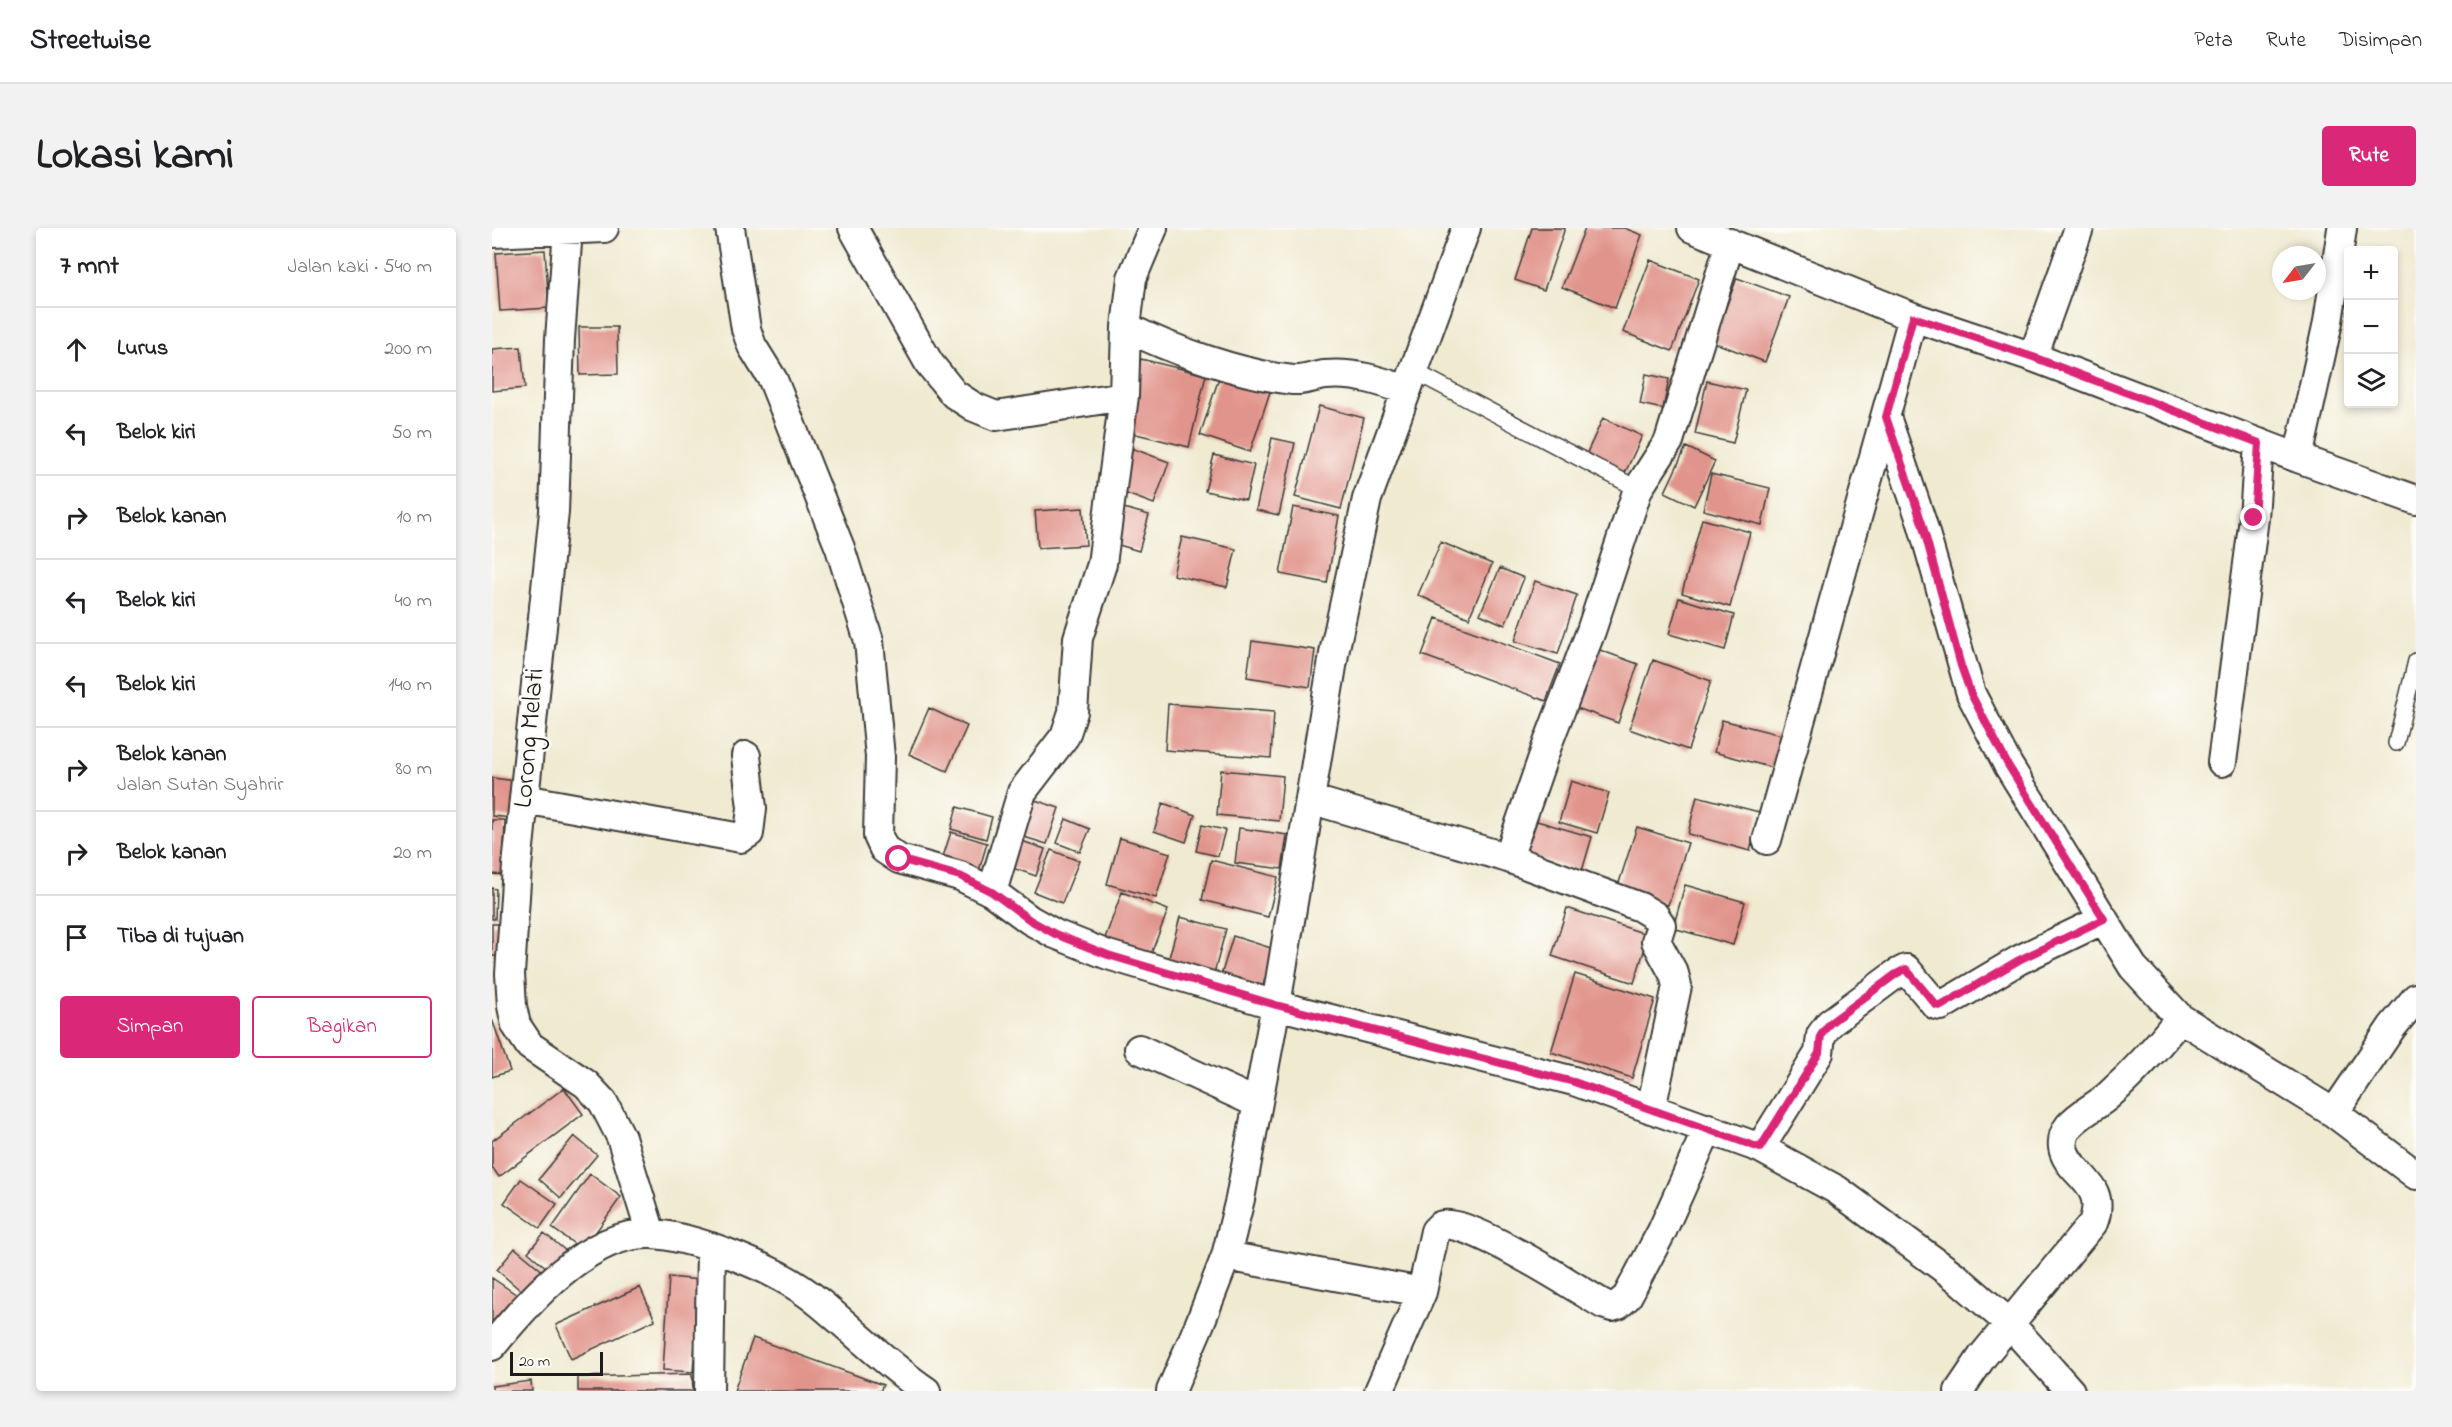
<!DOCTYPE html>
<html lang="id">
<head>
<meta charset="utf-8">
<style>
	:root { --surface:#fff; --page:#f2f2f2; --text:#202124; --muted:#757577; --line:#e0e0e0; --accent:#db2777 }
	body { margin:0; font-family:"Indie Flower",sans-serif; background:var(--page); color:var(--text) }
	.controls { position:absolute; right:18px; top:18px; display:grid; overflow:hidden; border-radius:6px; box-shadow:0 3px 9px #0003 }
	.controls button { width:54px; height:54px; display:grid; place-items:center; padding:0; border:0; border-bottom:2px solid var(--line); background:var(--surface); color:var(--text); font:30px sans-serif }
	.compass { position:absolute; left:1780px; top:18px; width:54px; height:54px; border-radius:50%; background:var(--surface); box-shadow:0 3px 9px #0003; rotate:239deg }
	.scale { position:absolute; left:18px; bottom:15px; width:93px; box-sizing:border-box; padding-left:6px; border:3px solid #1c1c1c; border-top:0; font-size:16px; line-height:21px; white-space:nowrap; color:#1c1c1c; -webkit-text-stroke:4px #fdfcf7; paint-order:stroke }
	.stop { position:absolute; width:18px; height:18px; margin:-14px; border:4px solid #db2777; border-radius:50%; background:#fff }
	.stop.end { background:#db2777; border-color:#fff; box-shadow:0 2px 6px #0008 }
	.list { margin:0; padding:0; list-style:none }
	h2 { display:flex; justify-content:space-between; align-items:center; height:78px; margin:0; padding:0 24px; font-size:26px }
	h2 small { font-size:20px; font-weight:400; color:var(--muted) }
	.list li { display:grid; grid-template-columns:39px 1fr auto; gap:18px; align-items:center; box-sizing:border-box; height:84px; padding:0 24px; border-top:2px solid var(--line) }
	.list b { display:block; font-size:22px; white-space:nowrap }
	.list p { margin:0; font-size:20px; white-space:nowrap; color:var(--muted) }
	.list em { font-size:20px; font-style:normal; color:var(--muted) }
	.actions { display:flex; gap:12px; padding:18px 24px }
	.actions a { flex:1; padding:14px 0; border:2px solid var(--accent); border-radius:6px; text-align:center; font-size:21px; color:var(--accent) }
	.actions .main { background:var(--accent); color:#fff }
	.icon { flex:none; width:33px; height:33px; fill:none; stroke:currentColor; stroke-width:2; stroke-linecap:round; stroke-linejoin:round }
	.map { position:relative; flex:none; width:1924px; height:1163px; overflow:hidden; border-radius:6px }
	header { display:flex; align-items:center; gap:36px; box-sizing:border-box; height:84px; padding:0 30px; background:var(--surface); border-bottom:2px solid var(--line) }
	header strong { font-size:28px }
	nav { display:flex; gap:33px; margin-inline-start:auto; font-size:21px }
	.intro { display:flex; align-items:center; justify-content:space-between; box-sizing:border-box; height:144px; padding:0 36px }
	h1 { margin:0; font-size:42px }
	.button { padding:15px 27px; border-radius:6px; background:var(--accent); color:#fff; font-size:21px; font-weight:700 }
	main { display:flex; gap:36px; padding:0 36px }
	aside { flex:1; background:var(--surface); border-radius:6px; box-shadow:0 3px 9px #0003 }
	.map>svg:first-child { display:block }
	.building { fill:#e1948c }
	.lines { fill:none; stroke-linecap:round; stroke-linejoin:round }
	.lane-casing { stroke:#3c3b37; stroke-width:18 }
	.street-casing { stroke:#3c3b37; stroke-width:32 }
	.lane { stroke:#fff; stroke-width:15 }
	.street { stroke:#fff; stroke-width:28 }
	.route { stroke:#db2777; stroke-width:8 }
	.labels { text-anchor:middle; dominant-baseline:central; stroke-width:5; stroke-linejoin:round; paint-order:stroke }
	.street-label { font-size:27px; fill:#1c1c1c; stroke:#fdfcf7 }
</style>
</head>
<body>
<header>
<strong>Streetwise</strong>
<nav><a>Peta</a><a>Rute</a><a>Disimpan</a></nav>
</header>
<div class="intro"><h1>Lokasi kami</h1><a class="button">Rute</a></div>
<main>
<aside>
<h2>7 mnt<small>Jalan kaki · 540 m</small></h2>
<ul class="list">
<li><svg class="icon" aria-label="ahead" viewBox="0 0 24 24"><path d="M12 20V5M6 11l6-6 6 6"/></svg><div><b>Lurus</b></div><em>200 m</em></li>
<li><svg class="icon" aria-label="left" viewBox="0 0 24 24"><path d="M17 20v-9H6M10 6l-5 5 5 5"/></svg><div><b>Belok kiri</b></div><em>50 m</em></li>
<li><svg class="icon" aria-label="right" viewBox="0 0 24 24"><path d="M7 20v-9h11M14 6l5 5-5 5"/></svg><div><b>Belok kanan</b></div><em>10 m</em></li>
<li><svg class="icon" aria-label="left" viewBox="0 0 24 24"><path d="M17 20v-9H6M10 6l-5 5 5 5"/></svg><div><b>Belok kiri</b></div><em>40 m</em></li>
<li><svg class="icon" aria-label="left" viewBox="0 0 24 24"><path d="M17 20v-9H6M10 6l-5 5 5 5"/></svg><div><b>Belok kiri</b></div><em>140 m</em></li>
<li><svg class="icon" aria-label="right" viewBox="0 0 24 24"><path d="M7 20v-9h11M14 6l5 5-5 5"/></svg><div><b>Belok kanan</b><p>Jalan Sutan Syahrir</p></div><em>80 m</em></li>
<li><svg class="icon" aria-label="right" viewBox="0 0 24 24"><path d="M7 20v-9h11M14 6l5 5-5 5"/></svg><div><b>Belok kanan</b></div><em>20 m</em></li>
<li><svg class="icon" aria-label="arrive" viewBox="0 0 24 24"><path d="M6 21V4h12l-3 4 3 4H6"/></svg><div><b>Tiba di tujuan</b></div></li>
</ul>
<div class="actions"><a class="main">Simpan</a><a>Bagikan</a></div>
</aside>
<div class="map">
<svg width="1924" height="1163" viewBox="0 0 1924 1163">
	<rect width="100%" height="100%" fill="#fdfcf7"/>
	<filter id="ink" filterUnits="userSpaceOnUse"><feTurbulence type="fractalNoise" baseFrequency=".0167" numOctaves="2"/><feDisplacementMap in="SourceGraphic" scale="12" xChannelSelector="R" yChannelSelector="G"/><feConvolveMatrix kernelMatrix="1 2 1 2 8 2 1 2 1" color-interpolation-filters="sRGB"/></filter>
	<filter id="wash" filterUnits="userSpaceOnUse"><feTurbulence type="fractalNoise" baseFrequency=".008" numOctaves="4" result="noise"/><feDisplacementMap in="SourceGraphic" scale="24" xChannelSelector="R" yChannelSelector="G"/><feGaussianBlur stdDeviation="1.35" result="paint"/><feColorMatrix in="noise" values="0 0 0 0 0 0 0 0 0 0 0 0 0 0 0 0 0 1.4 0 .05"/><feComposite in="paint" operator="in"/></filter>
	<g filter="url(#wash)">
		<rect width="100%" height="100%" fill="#f0ead1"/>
		<g id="blocks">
			<path class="building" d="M1040 0H1073L1052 62 1023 52Z
				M1093 0H1132L1150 7 1123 80 1070 59Z
				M53 22 57 80 8 83 4 25Z
				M1158 32 1207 51 1180 123 1131 104Z
				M1245 50 1297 69 1273 134 1221 114Z
				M87 99H125L126 146 88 147Z
				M29 119 33 160 0 163V121Z
				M649 131 714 147 697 219 632 203Z
				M730 141 780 158 758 224 708 207Z
				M1154 146 1177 151 1171 181 1148 176Z
				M1215 153 1254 162 1241 215 1203 206Z
				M827 178 872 190 849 281 803 269Z
				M1111 190 1150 208 1133 245 1094 227Z
				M780 210 803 215 787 287 764 282Z
				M1194 219 1223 233 1202 278 1173 264Z
				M639 220 677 234 662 276 624 262Z
				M722 227 762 237 754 272 713 263Z
				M1219 246 1278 260 1270 297 1211 282Z
				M628 279 657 287 647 323 617 314Z
				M801 279 847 288 835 355 788 346Z
				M591 280 594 317 546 320 543 283Z
				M1210 291 1258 304 1238 379 1190 365Z
				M690 309 744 321 735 359 681 347Z
				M949 314 1000 336 977 390 926 367Z
				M1008 340 1032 350 1013 397 988 386Z
				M1043 353 1085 367 1066 426 1023 413Z
				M1187 370 1242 387 1233 422 1177 406Z
				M944 390 1068 436 1054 473 930 427Z
				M760 413 823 422 818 459 755 449Z
				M1094 417 1146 436 1126 495 1074 476Z
				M1161 432 1219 453 1196 522 1137 501Z
				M676 476 782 484 779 530 673 522Z
				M437 480 475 498 455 543 417 526Z
				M1230 492 1289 507 1281 540 1222 524Z
				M729 542 791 548 787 593 725 587Z
				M0 550 26 553 21 590 0 588Z
				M1079 553 1117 565 1105 605 1067 594Z
				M1205 568 1267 584 1258 623 1196 606Z
				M534 569 567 580 555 616 522 606Z
				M671 575 703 587 694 614 662 603Z
				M465 579 500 589 494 611 459 601Z
				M574 591 598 601 588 624 565 615Z
				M1038 591 1100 609 1090 643 1028 626Z
				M0 592H13L11 647 0 646Z
				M710 597 733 602 726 628 704 623Z
				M1145 599 1196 615 1176 677 1125 661Z
				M747 600 795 607 790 641 743 635Z
				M459 604 495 615 486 646 449 635Z
				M521 610 553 621 544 648 512 637Z
				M628 610 678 625 664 670 615 656Z
				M559 622 587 633 570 675 542 664Z
				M719 632 786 649 776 689 710 672Z
				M1193 657 1253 674 1241 717 1181 700Z
				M0 660 4 661 3 691H0Z
				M630 664 676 682 657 731 612 713Z
				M1075 680 1157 707 1142 755 1060 728Z
				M688 689 734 701 720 753 674 741Z
				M0 696H13L14 728H0Z
				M741 708 782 721 769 764 728 751Z
				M1083 746 1163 771 1140 850 1059 824Z
				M0 791 18 843 0 849Z
				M72 860 91 886 7 949 0 939V913Z
				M82 908 105 927 69 970 47 951Z
				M98 946 129 969 91 1022 60 1000Z
				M29 951 65 976 48 1000 12 975Z
				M52 1005 79 1027 63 1047 36 1024Z
				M23 1020 53 1045 34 1067 5 1042Z
				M177 1049 207 1052 201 1144 171 1142Z
				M0 1050 28 1069 0 1098Z
				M148 1059 163 1092 79 1131 64 1097Z
				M261 1110 391 1157 388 1163H242Z
				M200 1146 201 1163H86V1149Z
				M39 1153 40 1163H0V1158Z"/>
		</g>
	</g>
	<g filter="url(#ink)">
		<use href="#blocks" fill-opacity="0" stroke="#3c3b37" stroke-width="1.5"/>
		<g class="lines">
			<g class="lane-casing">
				<path id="lane" d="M922 143 1146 261
					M1904 515 1924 433"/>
			</g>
			<g class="street-casing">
				<path id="street" d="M238 0 254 101 260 118 281 152 348 320 377 413 388 529 386 608 392 621 407 631 468 648 500 664 538 692 563 706 616 727 784 777 1082 853 1268 920 1345 962 1465 1050 1517 1095 1578 1163
					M361 0 437 135 462 166 482 179 504 188 632 168
					M1200 0 1421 89 1541 129 1806 230 1924 272
					M76 1 68 111 62 284 25 638 18 746 20 778 24 797 38 818 94 856 111 874 129 909 159 1006
					M0 5 112 0
					M634 99C679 122 751 147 801 152 812 153 823 148 833 147 862 144 888 153 914 162
					M1541 129 1587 0
					M1394 189 1430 295 1479 466 1516 537 1641 739 1688 790 1842 885 1924 947
					M1806 230 1836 94 1850 1
					M1730 534 1762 290 1767 215
					M32 571 249 610 257 605 260 580 254 528
					M818 571 1016 630 1148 679 1163 688 1169 697 1164 713 1182 746 1185 758 1159 881
					M1275 612 1421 89
					M1016 630 1057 512 1099 403 1146 261 1177 213 1238 15
					M500 664 530 564 573 508 581 484 586 410 610 336 632 168 634 99 640 50 661 0
					M647 821 765 875
					M1842 885 1900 799 1924 770
					M1268 920 1327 825 1329 807 1338 795 1404 746 1414 741 1444 777 1449 778 1527 732 1612 691
					M734 1028 930 1064
					M0 1118C35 1075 97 1003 159 1006 185 1007 214 1017 238 1026 271 1039 302 1053 329 1076 364 1105 396 1137 434 1163
					M217 1163 219 1019
					M679 1163 708 1095 734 1028 748 971 784 777 843 420 875 271 974 0
					M887 1163 930 1064 943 1003 948 998C971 986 1085 1061 1111 1076L1120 1079 1126 1077 1135 1069 1170 1003 1216 900
					M1467 1163 1490 1129 1601 995C1617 954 1575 947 1571 919 1570 911 1573 903 1577 898 1588 885 1605 878 1617 867 1644 843 1666 818 1688 790"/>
			</g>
			<use href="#lane" class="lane"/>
			<use href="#street" class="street"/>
		</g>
	</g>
	<g class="lines" filter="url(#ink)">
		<path class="route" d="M407 631 468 648 500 664 538 692 563 706 616 727 784 777 1082 854 1268 920 1327 825 1329 807 1338 795 1404 746 1414 741 1444 777 1449 778 1527 732 1612 691 1516 537 1479 466 1469 438 1430 295 1394 189 1421 89 1541 129 1767 215 1762 290"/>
	</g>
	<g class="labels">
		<g class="street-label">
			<text transform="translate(38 510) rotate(-85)">Lorong Melati</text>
		</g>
	</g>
</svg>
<div class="controls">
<button>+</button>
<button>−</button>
<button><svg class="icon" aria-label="layers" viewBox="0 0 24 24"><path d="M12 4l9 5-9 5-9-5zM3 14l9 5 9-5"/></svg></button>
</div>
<svg class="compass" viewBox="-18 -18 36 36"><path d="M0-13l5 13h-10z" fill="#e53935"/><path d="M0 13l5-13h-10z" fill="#757577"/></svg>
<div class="scale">20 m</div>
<div class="stop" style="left:407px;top:631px"></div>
<div class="stop end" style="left:1762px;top:290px"></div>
</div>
</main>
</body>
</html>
